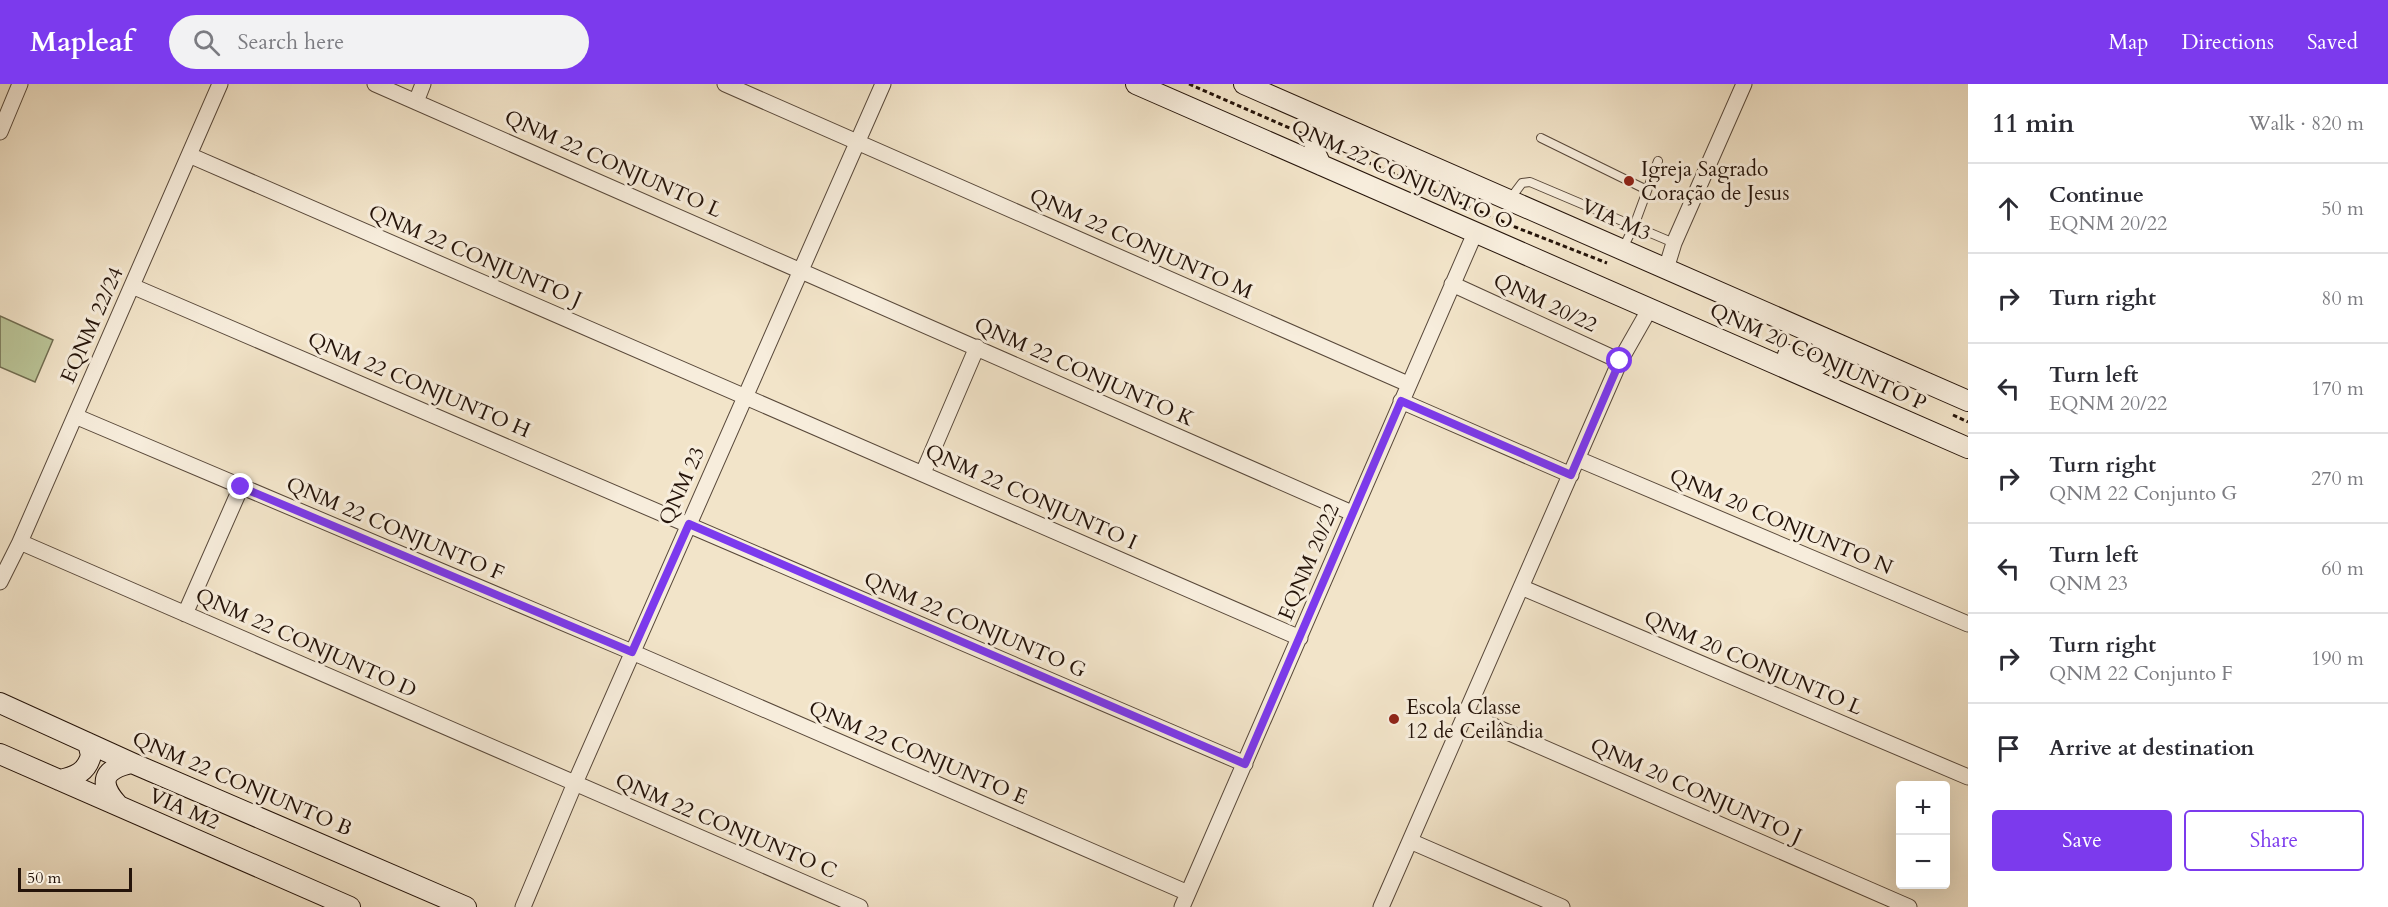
<!DOCTYPE html>
<html lang="en">
<head>
<meta charset="utf-8">
<style>
	:root { --surface:#fff; --page:#f2f2f3; --text:#2b2b33; --muted:#7c7c81; --line:#e1e1e2; --accent:#7c3aed }
	body { margin:0; font-family:Cardo,serif; background:var(--page); color:var(--text) }
	.controls { position:absolute; right:18px; bottom:18px; display:grid; overflow:hidden; border-radius:6px; box-shadow:0 6px 24px #0002 }
	.controls button { width:54px; height:54px; display:grid; place-items:center; padding:0; border:0; border-bottom:2px solid var(--line); background:var(--surface); color:var(--text); font:30px sans-serif }
	.scale { position:absolute; left:18px; bottom:15px; width:114px; box-sizing:border-box; padding-left:6px; border:3px solid #25140a; border-top:0; font-size:16px; line-height:21px; white-space:nowrap; color:#25140a; -webkit-text-stroke:4px #f7eddc; paint-order:stroke }
	.stop { position:absolute; width:18px; height:18px; margin:-14px; border:4px solid #7c3aed; border-radius:50%; background:#fff }
	.stop.end { background:#7c3aed; border-color:#fff; box-shadow:0 2px 6px #0008 }
	.list { margin:0; padding:0; list-style:none }
	h2 { display:flex; justify-content:space-between; align-items:center; height:78px; margin:0; padding:0 24px; font-size:26px }
	h2 small { font-size:20px; font-weight:400; color:var(--muted) }
	.list li { display:grid; grid-template-columns:39px 1fr auto; gap:18px; align-items:center; box-sizing:border-box; height:90px; padding:0 24px; border-top:2px solid var(--line) }
	.list b { display:block; font-size:22px; white-space:nowrap }
	.list p { margin:0; font-size:20px; white-space:nowrap; color:var(--muted) }
	.list em { font-size:20px; font-style:normal; color:var(--muted) }
	.actions { display:flex; gap:12px; padding:18px 24px }
	.actions a { flex:1; padding:14px 0; border:2px solid var(--accent); border-radius:6px; text-align:center; font-size:21px; color:var(--accent) }
	.actions .main { background:var(--accent); color:#fff }
	.icon { flex:none; width:33px; height:33px; fill:none; stroke:currentColor; stroke-width:2; stroke-linecap:round; stroke-linejoin:round }
	.map { position:relative; flex:none; width:1968px; height:823px; overflow:hidden }
	header { display:flex; align-items:center; gap:36px; box-sizing:border-box; height:84px; padding:0 30px; background:var(--accent); color:#fff }
	header strong { font-size:28px }
	nav { display:flex; gap:33px; margin-inline-start:auto; font-size:21px }
	.search { width:420px; height:54px; background:var(--page); display:flex; align-items:center; gap:15px; box-sizing:border-box; padding:0 21px; border-radius:33px; color:var(--muted); font-size:22px }
	main { display:flex }
	aside { flex:1; background:var(--surface) }
	.map>svg:first-child { display:block }
	.green { fill:#bac497; stroke:#706c50; stroke-width:1.5 }
	.lines { fill:none; stroke-linecap:round; stroke-linejoin:round }
	.lane-casing { stroke:#58483a; stroke-width:10 }
	.street-casing { stroke:#58483a; stroke-width:17 }
	.secondary-casing { stroke:#25140a; stroke-width:22 }
	.path { stroke:#25140a; stroke-width:3; stroke-dasharray:4.5 3; stroke-linecap:butt }
	.lane { stroke:#f7eddc; stroke-width:8 }
	.street { stroke:#f7eddc; stroke-width:15 }
	.secondary { stroke:#f7eddc; stroke-width:20 }
	.route { stroke:#7c3aed; stroke-width:8 }
	.poi-dot { fill:#8f2418; stroke:#f7eddc; stroke-width:2 }
	.labels { text-anchor:middle; dominant-baseline:central; stroke-width:6; stroke-linejoin:round; paint-order:stroke }
	.street-label { font-size:21px; fill:#25140a; stroke:#f7eddc }
	.poi-label { font-size:21px; fill:#25140a; stroke:#f7eddc; text-anchor:start }
</style>
</head>
<body>
<header>
<strong>Mapleaf</strong>
<div class="search"><svg class="icon" aria-label="search" viewBox="0 0 24 24"><circle cx="10" cy="10" r="6"/><path d="M15 15l6 6"/></svg>Search here</div>
<nav><a>Map</a><a>Directions</a><a>Saved</a></nav>
</header>
<main>
<div class="map">
<svg width="1968" height="823" viewBox="0 0 1968 823">
	<rect width="100%" height="100%" fill="#f2e4c9"/>
	<filter id="stains"><feTurbulence type="fractalNoise" baseFrequency=".00333" numOctaves="4"/><feColorMatrix values="0 0 0 0 .2 0 0 0 0 .09 0 0 0 0 .02 0 0 0 .5 -.17"/></filter>
	<radialGradient id="worn" r=".72"><stop offset=".6" stop-color="#630" stop-opacity="0"/><stop offset="1" stop-color="#630" stop-opacity=".3"/></radialGradient>
	<path class="green" d="M0 232 53 256 35 298 0 283Z"/>
	<g class="lines">
		<g class="lane-casing">
			<path id="lane" d="M1541 54 1647 106
				M1510 115 1522 99 1530 98 1674 159
				M1623 164 1634 142 1658 77"/>
		</g>
		<g class="street-casing">
			<path id="street" d="M375 0 1352 429
				M725 0 1408 300
				M416 18 423 0
				M0 48 20 0
				M189 71 1300 554
				M1666 185 1674 159 1744 0
				M1452 200 1620 277
				M132 202 1245 680
				M1401 317 1571 391
				M75 332 632 568 1188 809
				M1578 375 1968 540
				M923 389 977 263
				M20 458 860 823
				M0 498 20 458 220 0
				M1521 503 1968 693
				M185 530 241 403
				M1466 630 1909 823
				M1410 757 1562 823
				M523 823 575 699 883 0
				M1182 823 1475 149
				M1381 823 1620 277 1649 226"/>
		</g>
		<g class="secondary-casing">
			<path id="secondary" d="M1136 0 1968 364
				M1244 0 1968 317
				M1321 81 1314 66 1318 56 1330 50 1349 59
				M1788 271C1794 274 1804 280 1811 281 1830 282 1829 263 1819 252
				M0 619 132 679 466 823
				M0 670 350 823
				M59 696C75 693 87 688 91 671L88 659
				M118 721C98 699 102 685 132 679"/>
		</g>
		<path class="path" d="M1189 0 1303 50
			M1356 73 1515 143 1607 179
			M1953 331 1968 338"/>
		<use href="#lane" class="lane"/>
		<use href="#street" class="street"/>
		<use href="#secondary" class="secondary"/>
	</g>
	<g class="lines">
		<path class="route" d="M241 403 632 568 689 440 1245 680 1401 317 1571 391 1620 277"/>
	</g>
	<g class="poi-dot">
		<circle cx="1629" cy="97" r="6"/>
		<circle cx="1394" cy="635" r="6"/>
	</g>
	<g class="labels">
		<g class="street-label">
			<text transform="translate(613 80) rotate(24)">QNM 22 CONJUNTO L</text>
			<text transform="translate(1402 91) rotate(24)">QNM 22 CONJUNTO O</text>
			<text transform="translate(1616 136) rotate(24)">VIA M3</text>
			<text transform="translate(1141 160) rotate(24)">QNM 22 CONJUNTO M</text>
			<text transform="translate(475 172) rotate(23)">QNM 22 CONJUNTO J</text>
			<text transform="translate(1545 219) rotate(25)">QNM 20/22</text>
			<text transform="translate(92 241) rotate(-66)">EQNM 22/24</text>
			<text transform="translate(1818 273) rotate(24)">QNM 20 CONJUNTO P</text>
			<text transform="translate(1084 288) rotate(24)">QNM 22 CONJUNTO K</text>
			<text transform="translate(419 301) rotate(23)">QNM 22 CONJUNTO H</text>
			<text transform="translate(682 402) rotate(-66)">QNM 23</text>
			<text transform="translate(1031 413) rotate(24)">QNM 22 CONJUNTO I</text>
			<text transform="translate(1781 438) rotate(23)">QNM 20 CONJUNTO N</text>
			<text transform="translate(395 445) rotate(23)">QNM 22 CONJUNTO F</text>
			<text transform="translate(1309 478) rotate(-67)">EQNM 20/22</text>
			<text transform="translate(975 541) rotate(23)">QNM 22 CONJUNTO G</text>
			<text transform="translate(306 559) rotate(24)">QNM 22 CONJUNTO D</text>
			<text transform="translate(1753 579) rotate(23)">QNM 20 CONJUNTO L</text>
			<text transform="translate(918 669) rotate(23)">QNM 22 CONJUNTO E</text>
			<text transform="translate(242 700) rotate(23)">QNM 22 CONJUNTO B</text>
			<text transform="translate(1696 707) rotate(24)">QNM 20 CONJUNTO J</text>
			<text transform="translate(184 725) rotate(23)">VIA M2</text>
			<text transform="translate(726 742) rotate(23)">QNM 22 CONJUNTO C</text>
		</g>
		<g class="poi-label">
			<text x="1641" y="85">Igreja Sagrado<tspan x="1641" dy="24">Coração de Jesus</tspan></text>
			<text x="1406" y="623">Escola Classe<tspan x="1406" dy="24">12 de Ceilândia</tspan></text>
		</g>
	</g>
	<rect width="100%" height="100%" filter="url(#stains)"/>
	<rect width="100%" height="100%" fill="url(#worn)"/>
</svg>
<div class="controls">
<button>+</button>
<button>−</button>
</div>
<div class="scale">50 m</div>
<div class="stop" style="left:1620px;top:277px"></div>
<div class="stop end" style="left:241px;top:403px"></div>
</div>
<aside>
<h2>11 min<small>Walk · 820 m</small></h2>
<ul class="list">
<li><svg class="icon" aria-label="ahead" viewBox="0 0 24 24"><path d="M12 20V5M6 11l6-6 6 6"/></svg><div><b>Continue</b><p>EQNM 20/22</p></div><em>50 m</em></li>
<li><svg class="icon" aria-label="right" viewBox="0 0 24 24"><path d="M7 20v-9h11M14 6l5 5-5 5"/></svg><div><b>Turn right</b></div><em>80 m</em></li>
<li><svg class="icon" aria-label="left" viewBox="0 0 24 24"><path d="M17 20v-9H6M10 6l-5 5 5 5"/></svg><div><b>Turn left</b><p>EQNM 20/22</p></div><em>170 m</em></li>
<li><svg class="icon" aria-label="right" viewBox="0 0 24 24"><path d="M7 20v-9h11M14 6l5 5-5 5"/></svg><div><b>Turn right</b><p>QNM 22 Conjunto G</p></div><em>270 m</em></li>
<li><svg class="icon" aria-label="left" viewBox="0 0 24 24"><path d="M17 20v-9H6M10 6l-5 5 5 5"/></svg><div><b>Turn left</b><p>QNM 23</p></div><em>60 m</em></li>
<li><svg class="icon" aria-label="right" viewBox="0 0 24 24"><path d="M7 20v-9h11M14 6l5 5-5 5"/></svg><div><b>Turn right</b><p>QNM 22 Conjunto F</p></div><em>190 m</em></li>
<li><svg class="icon" aria-label="arrive" viewBox="0 0 24 24"><path d="M6 21V4h12l-3 4 3 4H6"/></svg><div><b>Arrive at destination</b></div></li>
</ul>
<div class="actions"><a class="main">Save</a><a>Share</a></div>
</aside>
</main>
</body>
</html>
